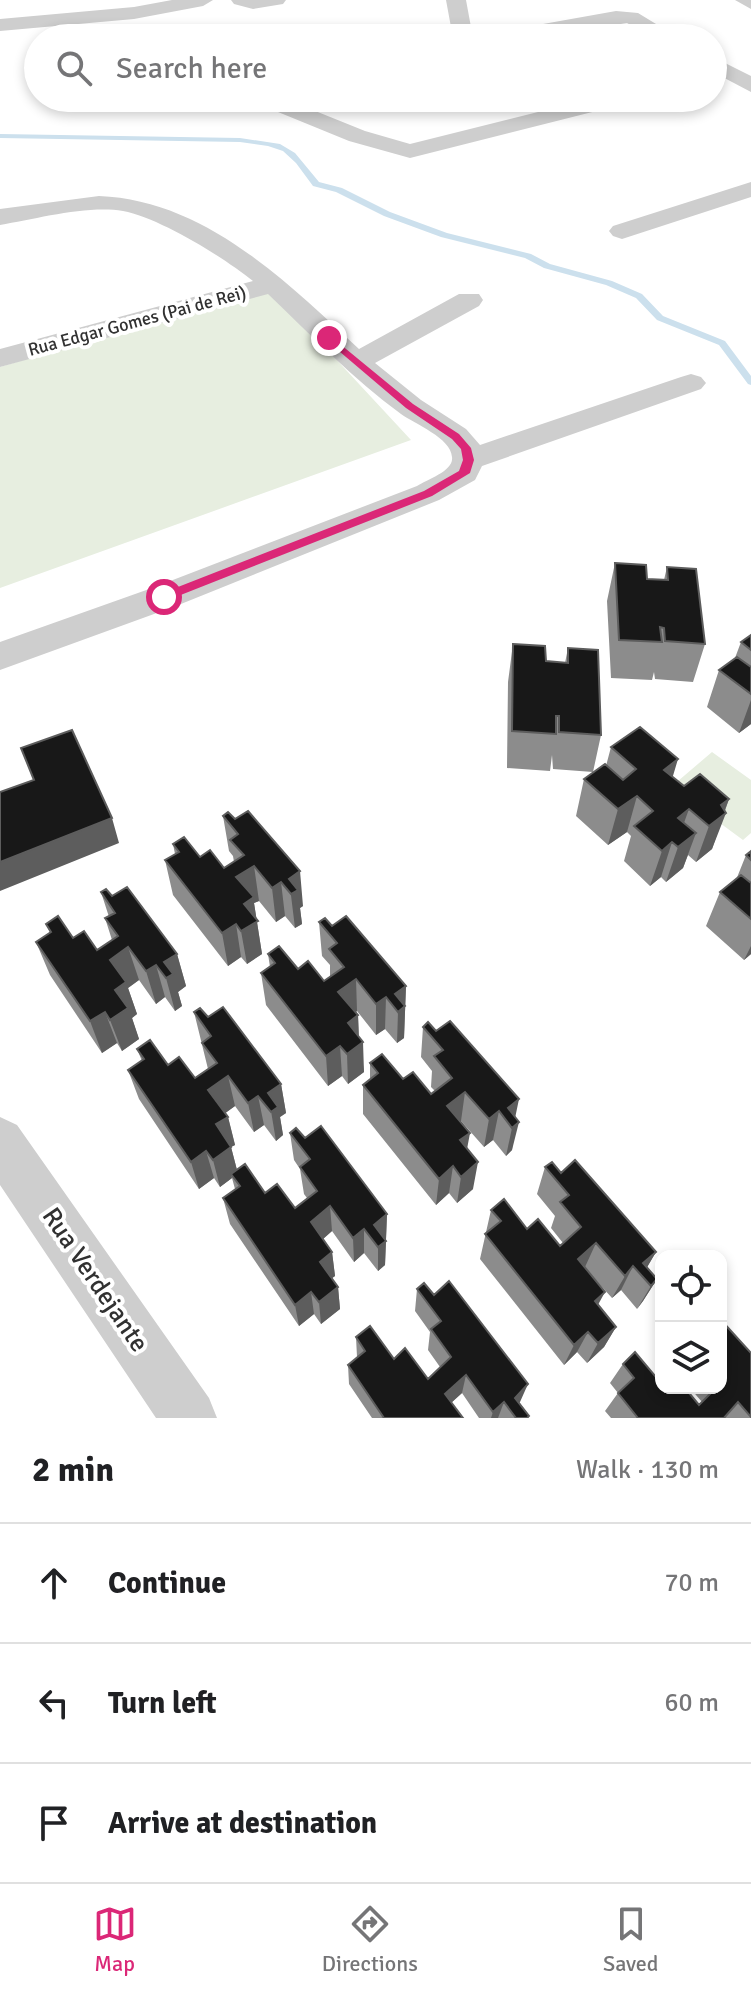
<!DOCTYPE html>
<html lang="en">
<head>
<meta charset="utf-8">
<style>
	:root { --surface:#fff; --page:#f2f2f2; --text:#202124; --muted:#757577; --line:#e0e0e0; --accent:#db2777 }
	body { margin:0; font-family:Signika,sans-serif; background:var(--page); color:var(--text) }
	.controls { position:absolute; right:24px; bottom:24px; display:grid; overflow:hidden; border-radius:16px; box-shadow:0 4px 12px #0003 }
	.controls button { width:72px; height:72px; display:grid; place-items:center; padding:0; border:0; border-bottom:2px solid var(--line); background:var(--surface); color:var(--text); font:40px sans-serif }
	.stop { position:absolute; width:24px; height:24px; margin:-18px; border:6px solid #db2777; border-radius:50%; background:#fff }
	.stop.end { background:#db2777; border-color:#fff; box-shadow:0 2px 8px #0008 }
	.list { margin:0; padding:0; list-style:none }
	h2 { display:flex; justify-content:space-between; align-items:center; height:104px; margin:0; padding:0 32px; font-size:34px }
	h2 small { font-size:26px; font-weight:400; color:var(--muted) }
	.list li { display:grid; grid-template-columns:52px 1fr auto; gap:24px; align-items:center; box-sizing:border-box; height:120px; padding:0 32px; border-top:2px solid var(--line) }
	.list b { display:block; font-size:30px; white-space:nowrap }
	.list em { font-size:26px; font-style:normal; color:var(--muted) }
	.icon { flex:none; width:44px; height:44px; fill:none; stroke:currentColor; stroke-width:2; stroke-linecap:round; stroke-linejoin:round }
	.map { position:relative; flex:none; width:751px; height:1418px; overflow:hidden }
	.search { position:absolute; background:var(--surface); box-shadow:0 4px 12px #0003; left:24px; right:24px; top:24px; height:88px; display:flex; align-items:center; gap:20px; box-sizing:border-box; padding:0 28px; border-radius:44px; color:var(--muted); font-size:30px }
	.sheet { height:464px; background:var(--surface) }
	nav { display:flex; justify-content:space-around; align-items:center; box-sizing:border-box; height:112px; border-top:2px solid var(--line); background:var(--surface); font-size:22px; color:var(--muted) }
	nav a { display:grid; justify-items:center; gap:4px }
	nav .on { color:var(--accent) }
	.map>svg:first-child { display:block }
	.green { fill:#e7eee0 }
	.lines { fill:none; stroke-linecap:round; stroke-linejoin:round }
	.stream { fill:#cce0ed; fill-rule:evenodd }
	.minor { fill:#cecece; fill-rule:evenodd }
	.wall { fill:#8c8c8c }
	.shaded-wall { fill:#5d5d5d }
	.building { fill:#181818; stroke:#5d5d5d; stroke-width:2 }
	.route { fill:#db2777 }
	.labels { text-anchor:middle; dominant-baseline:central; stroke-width:8; stroke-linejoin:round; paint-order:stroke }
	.far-street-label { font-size:18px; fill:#313131; stroke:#fff }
	.near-street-label { font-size:26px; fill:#313131; stroke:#fff }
</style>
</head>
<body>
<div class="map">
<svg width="751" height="1418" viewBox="0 0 751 1418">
	<rect width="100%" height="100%" fill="#fff"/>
	<path class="green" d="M269 287 411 440 0 588V367Z
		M712 752 751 780V833L743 840 671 787Z"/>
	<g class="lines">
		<path class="stream" d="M0 134 240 138 280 144 295 153 319 182 342 188 390 212 447 233 531 254 550 264 612 281 642 294 663 316 725 341 751 376V385L748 384 719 345 657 320 636 298 606 285 544 268 525 258 441 237 384 216 336 192 313 186 296 163 283 151 268 146 240 142 0 138Z"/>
		<path class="minor" d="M172 0H213L203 6 134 19 0 31V19L134 7Z
			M231 0H286L283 4 253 9 234 4Z
			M446 0H466L473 38H453Z
			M735 0H751V9Z
			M616 11 638 13 679 38H654L627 23 532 38H488L498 32Z
			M713 57 751 76V92L713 72Z
			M253 98H283L365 131 410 144 594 98H631L628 103 410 158 349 141 256 103Z
			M751 182V197L622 239 613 236 609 231 613 226Z
			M99 196C204 200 286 281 359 349L459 294H479L483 300 479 306 375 363 421 400 466 429 480 445 681 377 691 374 701 377 706 383 701 389 482 466 475 480 439 500 176 606 0 670V642L152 588 417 486C428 479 454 471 452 457 451 438 415 424 401 414 353 379 311 335 268 294L0 367V349L253 281C223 257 160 218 123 211 87 205 36 219 0 225V209Z
			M0 1117 17 1125 209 1398 217 1418H156L0 1185Z"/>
	</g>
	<path class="wall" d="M615 563 647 579 664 580 667 567 705 644 693 682 655 679 654 672 652 680 611 678 607 601Z
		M751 635V724L739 733 707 707 719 670 735 658 741 642Z
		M513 644 546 661 565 663 568 648 601 735 593 772 553 769 552 755 550 771 507 768 508 682Z
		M611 747 673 777 684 786 729 799 712 849 696 862 688 855 683 868 666 882 661 877 650 886 624 861 631 836 627 832 608 845 576 816 584 779 606 766Z
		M223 816 303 906 300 908 302 924 295 928 285 916 276 922 259 901 254 903 262 954 247 964 241 957 228 966 173 895 165 860 175 854 173 844 224 868 234 862 233 856 229 851Z
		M751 851V954L744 960 706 926 720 892 736 880 746 855Z
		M101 892 112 896 177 954 186 986 178 992 182 1006 175 1011 165 997 156 1004 139 980 128 988 137 1014 132 1018 139 1039 122 1051 117 1043 102 1053 50 975 36 942 50 933 46 924 97 950 112 940 105 918 109 917Z
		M319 922 332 926 406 986 404 1038 397 1043 385 1029 376 1035 357 1011 356 1012 358 1015 359 1036 364 1072 348 1084 342 1076 328 1086 266 1005 261 973 270 967 268 954 324 981 330 977V965L322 956Z
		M194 1012 208 1017 281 1084 286 1113 280 1117 283 1135 276 1141 264 1125 254 1132 235 1106 225 1113 228 1117 235 1145 231 1147 237 1170 265 1193 295 1208 307 1198 304 1194 300 1169 294 1160 290 1133 305 1138 387 1214 385 1265 378 1271 364 1253 354 1262 332 1231 323 1239 332 1252 335 1276 332 1278 338 1287 340 1309 321 1324 314 1314 299 1326 230 1224 223 1198 235 1189 232 1178 220 1187 214 1178 199 1189 139 1099 128 1070 142 1061 137 1049 195 1078 208 1069Z
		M423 1027 436 1031 515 1117 512 1150 506 1156 493 1140 484 1147 461 1121 460 1122 467 1149 473 1189 457 1203 449 1193 436 1205 363 1114V1085L370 1079V1063L431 1094 435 1091 431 1087 432 1071 421 1057Z
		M545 1167 561 1173 656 1252 647 1267 657 1279 643 1301 637 1309 621 1290 612 1298 585 1268 598 1305 616 1327 604 1347 587 1363 577 1352 564 1365 480 1259 491 1210 560 1246 563 1243 551 1228 555 1216 537 1194Z
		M417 1289 520 1403 529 1416 528 1418H479L462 1393 451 1403 463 1418H372L349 1384 348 1365 357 1357 356 1337 428 1379 440 1367 428 1350 430 1332 415 1311Z
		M751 1353V1418H611L605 1411 618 1393 610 1383 623 1364 661 1388 699 1405 702 1402 690 1388H721Z"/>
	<path class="shaded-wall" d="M751 700V724L739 733Z
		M678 759 667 796 664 770Z
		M637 796 627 832 608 845 618 809Z
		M729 799 723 815 726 813 712 849 696 862 709 826 721 805Z
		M689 809 676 845 672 842 661 877 650 886 662 851 678 818Z
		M112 818 119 843 0 891V862Z
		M696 833 683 868 666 882 678 847Z
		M254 866 259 901 254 903 262 954 247 964 241 931 236 877Z
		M300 871 303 906 300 908 302 924 295 928 289 879Z
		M281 882 285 916 276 922 272 888Z
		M236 924 241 957 228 966 222 933Z
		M751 946V954L744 960Z
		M128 947 139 980 128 988 137 1014 132 1018 139 1039 122 1051 110 1020V960Z
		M177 954 186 986 178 992 182 1006 175 1011 166 978 164 962Z
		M156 965 165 997 156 1004 146 971Z
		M356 979 357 1011 340 1023 338 992Z
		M406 986 404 1038 397 1043 398 1012 395 994Z
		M386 997 385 1029 376 1035V1004Z
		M105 1012 117 1043 102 1053 90 1021Z
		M358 1015 359 1045 363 1042 364 1072 348 1084 347 1054 348 1023Z
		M340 1046 342 1076 328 1086 326 1056Z
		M228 1076 235 1106 216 1120 208 1090Z
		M281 1084 286 1113 280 1117 283 1135 276 1141 268 1093Z
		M465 1092 461 1121 444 1135 447 1106Z
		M258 1096 264 1125 254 1132 248 1103Z
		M519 1099 513 1128 519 1122 512 1150 506 1156 512 1128 508 1108Z
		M499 1111 493 1140 484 1147 489 1119Z
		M228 1117 235 1145 231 1147 238 1174H231L232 1178 220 1187 213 1160 216 1124Z
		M470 1133 465 1160 460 1140Z
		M206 1151 214 1178 199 1189 191 1162Z
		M478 1162 473 1189 457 1203 461 1177Z
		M453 1166 449 1193 436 1205 439 1179Z
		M330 1206 332 1231 314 1247 311 1222Z
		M387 1214 386 1239 378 1246 374 1225Z
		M364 1229V1253L354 1262 353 1238Z
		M386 1241 385 1265 378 1271V1247Z
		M596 1243 585 1267 578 1259Z
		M332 1252 335 1276 323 1285 320 1262Z
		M656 1252 642 1276 643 1263Z
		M633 1266 621 1290 612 1298 625 1276Z
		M657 1279 643 1301 637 1309 651 1286Z
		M338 1287 340 1309 321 1324 319 1302Z
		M311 1292 314 1314 299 1326 295 1305Z
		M605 1292 593 1314 595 1301Z
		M616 1327 604 1347 587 1363 598 1343Z
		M588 1332 577 1352 564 1365 574 1345Z
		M466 1375 462 1393 441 1412 445 1394Z
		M528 1384 520 1402 512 1411 515 1398Z
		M504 1402 498 1418H491L493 1412Z"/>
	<path class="building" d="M615 563 646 565 647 579 668 580 667 567 696 569 705 644 665 641 664 628 660 627 662 642 619 640Z
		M751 635V650L741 642Z
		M513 644 545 646 546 661 568 663V648L598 650 601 735 559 732V716H556V734L512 731Z
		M737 657 751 667V694L719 670Z
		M640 727 678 759 664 770 684 786 700 774 729 799 721 805 726 813 709 826 689 809 678 818 696 833 678 847 672 842 662 851 634 826 653 811 637 796 618 809 584 779 605 764 623 780 636 769 611 747Z
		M72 730 112 818 0 862V792L34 780 21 748Z
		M248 811 300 871 289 879 298 890 291 894 281 882 272 888 254 866 236 877 254 897 244 904 258 921 241 931 236 924 222 933 165 860 179 852 173 844 184 837 200 857 210 850 224 868 244 855 230 840 238 834 223 816 228 812 235 819Z
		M751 851V860L746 855Z
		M741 875 751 883V919L720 892Z
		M127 887 177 954 164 962 173 974 166 978 156 965 146 971 128 947 110 960 126 982 115 990 128 1008 110 1020 105 1012 90 1021 36 942 51 932 46 924 58 916 73 938 84 931 97 950 118 936 105 918 115 913 101 892 106 889 112 896Z
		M346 916 406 986 395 994 405 1006 398 1012 386 997 376 1004 356 979 338 992 358 1015 348 1023 363 1042 347 1054 340 1046 326 1056 261 973 275 963 268 954 279 946 298 969 308 961 324 981 344 967 329 949 337 943 319 922 325 918 332 926Z
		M223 1007 281 1084 268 1093 278 1107 271 1112 258 1096 248 1103 228 1076 208 1090 228 1117 216 1124 231 1147 213 1160 206 1151 191 1162 128 1070 144 1059 137 1049 150 1040 168 1065 179 1057 195 1078 217 1063 202 1043 211 1036 194 1012 200 1008 208 1017Z
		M450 1021 519 1099 508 1108 519 1122 512 1128 499 1111 489 1119 465 1092 447 1106 470 1133 460 1140 478 1162 461 1177 453 1166 439 1179 363 1085 378 1073 370 1063 382 1054 403 1079 413 1072 431 1094 452 1078 434 1056 443 1050 423 1027 428 1022 436 1031Z
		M321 1126 387 1214 374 1225 386 1241 378 1247 364 1229 353 1238 330 1206 311 1222 332 1252 320 1262 338 1287 319 1302 311 1292 295 1305 223 1198 240 1186 231 1174 245 1164 265 1193 277 1184 295 1208 317 1191 300 1167 310 1159 290 1133 296 1128 305 1138Z
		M575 1160 656 1252 643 1263 657 1279 651 1286 633 1266 625 1276 596 1243 578 1259 605 1292 595 1301 616 1327 598 1343 588 1332 574 1345 485 1234 501 1221 491 1210 504 1199 527 1229 538 1219 560 1246 581 1227 560 1202 569 1195 545 1167 552 1162 561 1173Z
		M449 1281 528 1384 515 1398 529 1416 527 1418H516L504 1402 493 1412 466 1375 445 1394 463 1418H384L348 1365 365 1351 356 1337 370 1326 394 1359 405 1348 428 1379 451 1357 431 1329 441 1321 417 1289 424 1283 434 1295Z
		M721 1320 751 1353V1417L738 1402 724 1418H638L618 1393 634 1378 623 1364 635 1352 661 1383V1388H685L699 1405 716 1388H721Z"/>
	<path class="route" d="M329 335 413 404 459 434 471 448 474 460 470 473 432 496 168 600H160V594L424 491 459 471 463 460 461 449 452 439 406 408 326 340Z"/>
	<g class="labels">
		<g class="far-street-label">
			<text transform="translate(137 321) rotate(-15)">Rua Edgar Gomes (Pai de Rei)</text>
		</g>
		<g class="near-street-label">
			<text transform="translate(95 1280) rotate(56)">Rua Verdejante</text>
		</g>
	</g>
</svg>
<div class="controls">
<button><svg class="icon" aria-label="locate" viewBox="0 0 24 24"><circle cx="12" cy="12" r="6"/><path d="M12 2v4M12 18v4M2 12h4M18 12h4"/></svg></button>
<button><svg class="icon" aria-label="layers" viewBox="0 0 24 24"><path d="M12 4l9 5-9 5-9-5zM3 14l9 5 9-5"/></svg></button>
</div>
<div class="stop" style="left:164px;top:597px"></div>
<div class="stop end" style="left:329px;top:338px"></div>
<div class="search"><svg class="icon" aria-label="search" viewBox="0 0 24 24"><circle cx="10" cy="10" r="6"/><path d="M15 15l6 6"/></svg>Search here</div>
</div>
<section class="sheet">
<h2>2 min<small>Walk · 130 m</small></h2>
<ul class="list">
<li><svg class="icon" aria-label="ahead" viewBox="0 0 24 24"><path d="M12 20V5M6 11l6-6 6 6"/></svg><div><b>Continue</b></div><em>70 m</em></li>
<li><svg class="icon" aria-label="left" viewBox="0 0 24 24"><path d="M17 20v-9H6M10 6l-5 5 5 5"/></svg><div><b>Turn left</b></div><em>60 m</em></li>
<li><svg class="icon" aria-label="arrive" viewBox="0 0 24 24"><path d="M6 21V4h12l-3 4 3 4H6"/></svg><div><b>Arrive at destination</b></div></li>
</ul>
</section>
<nav>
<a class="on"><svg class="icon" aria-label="map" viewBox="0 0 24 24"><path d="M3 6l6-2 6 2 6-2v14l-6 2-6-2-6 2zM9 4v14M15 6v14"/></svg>Map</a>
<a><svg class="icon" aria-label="directions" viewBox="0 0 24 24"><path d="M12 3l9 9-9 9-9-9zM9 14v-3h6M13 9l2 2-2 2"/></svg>Directions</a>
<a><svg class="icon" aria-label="saved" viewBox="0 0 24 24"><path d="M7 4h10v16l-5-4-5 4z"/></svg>Saved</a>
</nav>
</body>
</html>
